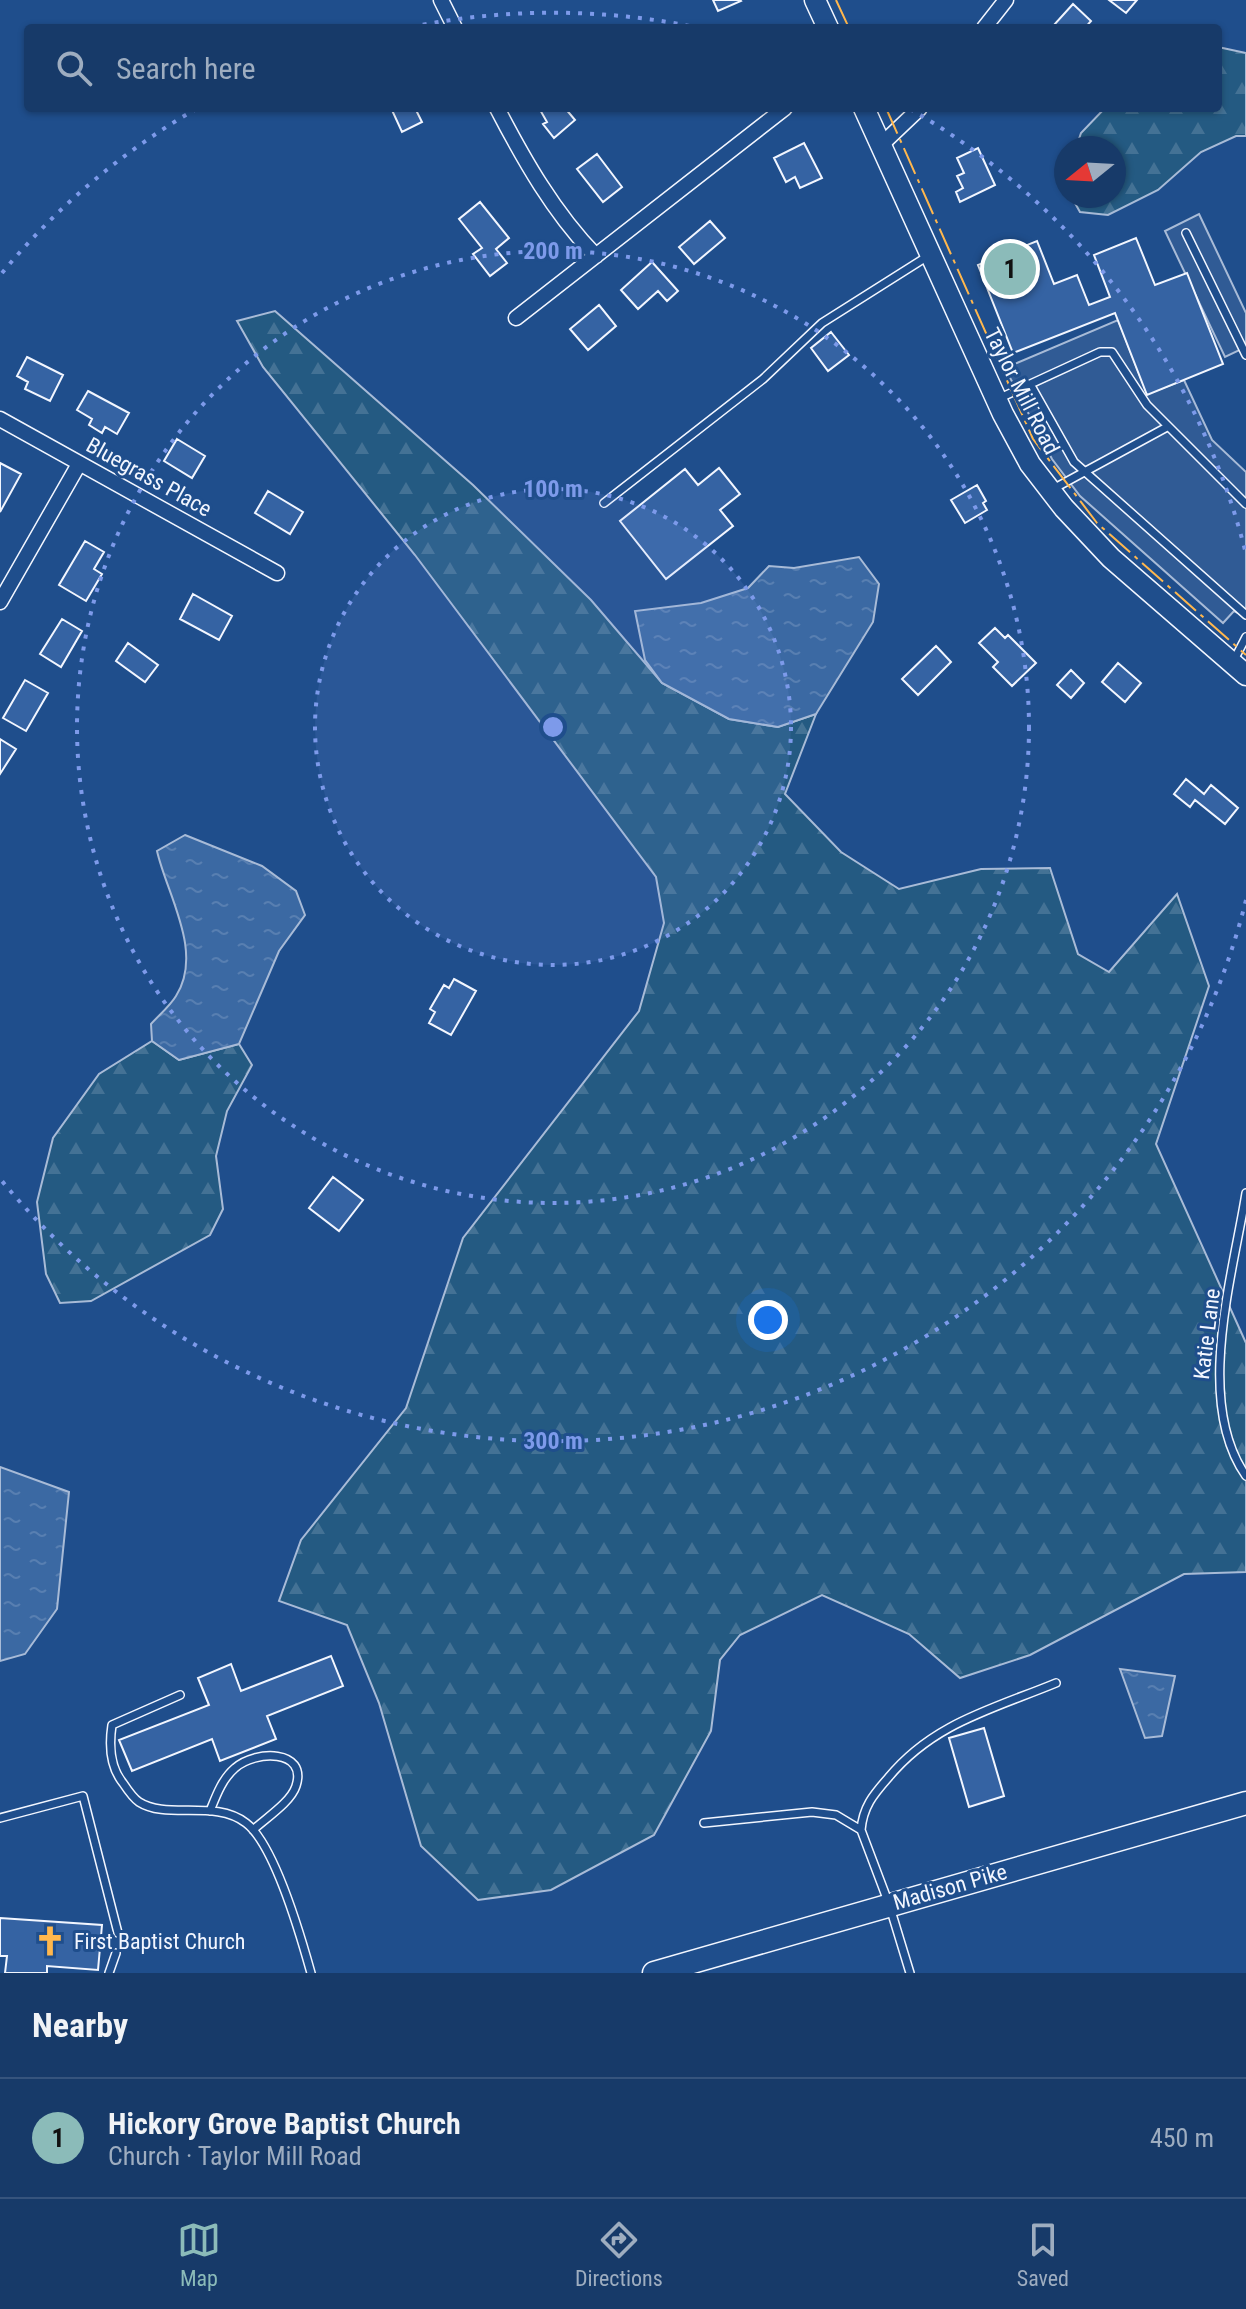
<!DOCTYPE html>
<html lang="en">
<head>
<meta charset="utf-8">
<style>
	:root { --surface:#173a69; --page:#20416f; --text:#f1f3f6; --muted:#9eadc0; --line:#36547d; --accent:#8bbbb9 }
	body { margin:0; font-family:"Roboto Condensed",sans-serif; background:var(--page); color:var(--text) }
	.compass { position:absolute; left:1054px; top:136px; width:72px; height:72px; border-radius:50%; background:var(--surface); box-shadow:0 2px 6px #0004; rotate:252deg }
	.you { position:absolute; left:768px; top:1320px; width:28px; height:28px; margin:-20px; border:6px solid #fff; border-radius:50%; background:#1a73e8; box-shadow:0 0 0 12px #1a73e833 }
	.badge { display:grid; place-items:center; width:52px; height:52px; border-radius:50%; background:var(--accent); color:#111; font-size:26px; font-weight:700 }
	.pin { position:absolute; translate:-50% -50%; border:4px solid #fff; box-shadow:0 2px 8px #0006 }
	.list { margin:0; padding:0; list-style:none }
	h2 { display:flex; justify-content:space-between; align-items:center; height:104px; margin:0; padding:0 32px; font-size:34px }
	h2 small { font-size:26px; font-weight:400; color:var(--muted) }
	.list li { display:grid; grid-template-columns:52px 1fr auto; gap:24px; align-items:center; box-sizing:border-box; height:120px; padding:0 32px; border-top:2px solid var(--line) }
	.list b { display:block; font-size:30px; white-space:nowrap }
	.list p { margin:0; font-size:26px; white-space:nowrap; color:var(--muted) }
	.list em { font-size:26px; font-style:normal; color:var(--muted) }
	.icon { flex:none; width:44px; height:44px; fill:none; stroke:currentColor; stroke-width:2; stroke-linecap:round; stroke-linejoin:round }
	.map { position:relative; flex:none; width:1246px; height:1973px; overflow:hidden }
	.search { position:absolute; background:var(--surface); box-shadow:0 2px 6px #0004; left:24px; right:24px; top:24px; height:88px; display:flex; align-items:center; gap:20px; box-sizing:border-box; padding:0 28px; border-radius:8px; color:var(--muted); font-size:30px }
	.sheet { height:224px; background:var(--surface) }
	nav { display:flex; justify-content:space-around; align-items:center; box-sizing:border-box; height:112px; border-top:2px solid var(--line); background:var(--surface); font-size:22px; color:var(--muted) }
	nav a { display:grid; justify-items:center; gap:4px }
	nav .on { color:var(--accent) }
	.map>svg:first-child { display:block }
	.forest { fill:url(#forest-firs); stroke:#a8bbd7; stroke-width:2 }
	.parking { fill:#305b95; stroke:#a8bbd7; stroke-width:2 }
	.water { fill:url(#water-ripples); stroke:#a8bbd7; stroke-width:2 }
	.building { fill:#3563a3; stroke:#f2f6ff; stroke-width:2 }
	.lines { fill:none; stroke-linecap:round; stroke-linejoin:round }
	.lane-casing { stroke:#f2f6ff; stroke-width:10 }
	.street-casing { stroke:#f2f6ff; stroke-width:17 }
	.secondary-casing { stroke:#f2f6ff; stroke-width:23 }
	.primary-casing { stroke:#f2f6ff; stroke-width:25 }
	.lane { stroke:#1f4e8c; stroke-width:7 }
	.street { stroke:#1f4e8c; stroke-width:14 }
	.secondary { stroke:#1f4e8c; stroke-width:20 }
	.primary { stroke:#1f4e8c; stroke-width:22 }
	.power { stroke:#ffb74d; stroke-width:2; stroke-dasharray:28 6 4 6; stroke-linecap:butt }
	.ring { fill:none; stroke:#7d9aea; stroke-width:4; stroke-dasharray:4 8 }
	.labels { text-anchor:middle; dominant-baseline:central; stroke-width:6; stroke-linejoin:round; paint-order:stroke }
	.street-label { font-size:22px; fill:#f2f6ff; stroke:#1f4e8c }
	.poi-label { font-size:22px; fill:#f2f6ff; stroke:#1f4e8c; text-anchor:start }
	.centre { fill:#7d9aea; stroke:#1f4e8c; stroke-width:4 }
	.ring-label { font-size:24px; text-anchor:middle; font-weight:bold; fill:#7d9aea; stroke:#1f4e8c; stroke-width:6; stroke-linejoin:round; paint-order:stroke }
</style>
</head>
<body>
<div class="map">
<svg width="1246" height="1973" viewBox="0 0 1246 1973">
	<defs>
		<pattern id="forest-firs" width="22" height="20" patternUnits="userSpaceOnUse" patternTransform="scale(2)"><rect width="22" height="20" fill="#245a82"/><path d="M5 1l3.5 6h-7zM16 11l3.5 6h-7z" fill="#447295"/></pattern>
		<pattern id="water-ripples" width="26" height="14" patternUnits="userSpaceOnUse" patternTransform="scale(2)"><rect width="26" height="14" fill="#3b69a3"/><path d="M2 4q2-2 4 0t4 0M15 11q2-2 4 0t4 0" fill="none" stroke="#587fb1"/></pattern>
	</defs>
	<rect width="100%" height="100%" fill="#1f4e8c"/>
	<path class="forest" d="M1218 47 1246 53V136H1236L1201 152 1158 190 1108 215 1080 212 1071 196H1114V148H1076L1081 133 1105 108H1218Z
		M275 311 473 485 591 600 662 683 729 719 778 727 816 714 785 794 841 852 899 889 981 869 1050 868 1078 954 1109 972 1177 894 1209 986 1156 1144 1246 1343V1572L1184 1574 1030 1655 960 1678 909 1634 822 1595 740 1635 720 1660 711 1731 654 1835 551 1890 478 1900 421 1846 379 1703 347 1625 279 1601 301 1540 406 1408 463 1238 639 1011 664 923 656 877 415 555 263 367 237 321Z
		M152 1041 179 1060 239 1044 252 1065 227 1111 216 1156 223 1209 210 1235 91 1301 60 1303 46 1274 37 1202 53 1138 99 1074Z"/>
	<path class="parking" d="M1199 214 1246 313V347L1225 357 1165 231Z
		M1118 320 1147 394 1184 380 1212 440 1246 472V617L1234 611 1223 623 1080 496 1052 459 1005 368Z"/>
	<path class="water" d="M859 557 879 584 873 622 816 714 778 727 729 719 662 683 645 660 635 611 701 603 748 588 769 566 794 568Z
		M185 835 262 866 296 891 305 915 279 951 239 1044 179 1060 152 1041 151 1024C159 1015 170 1006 176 996 204 952 167 895 157 851Z
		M0 1467 69 1492 57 1609 25 1654 0 1661Z
		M1120 1669 1175 1676 1162 1736 1145 1738Z"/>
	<path class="building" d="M713 0H740L741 1 718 11Z
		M1109 0H1137L1126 13Z
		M1073 4 1091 21 1085 28H1056L1053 26Z
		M391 108H415L422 122 402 132Z
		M539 108H565L575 120 554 138 543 124 547 122Z
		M804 143 822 178 800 188 795 177 786 182 774 158Z
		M978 148 995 185 960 202 956 192 963 188 957 176 964 173 957 158Z
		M597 154 622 187 603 202 577 169Z
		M480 202 509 238 496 249 507 263 490 276 473 254 482 248 459 219Z
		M710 221 725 238 694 264 679 247Z
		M1136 238 1155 285 1187 273 1223 364 1147 395 1115 313 1013 353 978 265 1037 241 1054 284 1077 275 1089 305 1110 297 1094 255Z
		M652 262 678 291 667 301 658 291 638 309 621 290Z
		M599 305 616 326 588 350 570 329Z
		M831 332 849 355 828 371 811 348Z
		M27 357 63 375 50 401 25 389 28 382 17 376Z
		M88 391 129 413 117 434 105 427 102 433 89 425 92 419 77 410Z
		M177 439 205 456 192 478 164 461Z
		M0 463 21 474 0 512Z
		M719 468 740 494 720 510 733 526 666 579 620 521 685 469 698 485Z
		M977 485 986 501 983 503 987 510 965 523 951 500Z
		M268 491 303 512 290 534 255 513Z
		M85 541 104 552 94 569 102 574 86 601 59 585Z
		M193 594 232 616 219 640 180 619Z
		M62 619 82 631 61 667 40 654Z
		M995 628 1005 638 1008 635 1036 663 1012 686 993 667 998 662 979 643Z
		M128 643 158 665 145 682 116 661Z
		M936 646 951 662 918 695 902 679Z
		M1118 663 1141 683 1125 702 1102 682Z
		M1071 670 1084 683 1071 698 1057 685Z
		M25 680 48 693 26 731 3 718Z
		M0 739 16 749 0 774Z
		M1186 779 1204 794 1211 785 1238 808 1225 824 1195 800 1190 807 1174 794Z
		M454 979 476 991 451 1035 429 1023 435 1012 430 1009 444 985 449 988Z
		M333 1177 363 1200 339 1231 309 1208Z
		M331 1656 343 1686 267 1716 276 1739 220 1761 212 1739 132 1771 119 1740 209 1705 198 1678 231 1664 241 1691Z
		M984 1728 1004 1796 969 1807 949 1738Z
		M0 1918 102 1925 98 1970 47 1966V1973H5L7 1956H0Z"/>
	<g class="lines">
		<g class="lane-casing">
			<path id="lane" d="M1186 233 1246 355
				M1030 384 1074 462 1246 615
				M1000 398 1100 352H1112L1147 405 1246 504
				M1053 489 1167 427
				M604 503 763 379 822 323 928 256
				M1234 660 1246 637
				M1246 1193C1233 1275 1194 1402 1246 1476
				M180 1695 112 1725C109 1745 110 1767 123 1783 127 1789 133 1798 139 1802 167 1820 215 1799 246 1823 274 1844 301 1937 311 1973
				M210 1811C216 1796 222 1779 235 1768 255 1750 308 1749 296 1786 291 1802 266 1818 253 1830
				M0 1818 83 1796 118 1933
				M704 1823 812 1812 836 1815 861 1830 889 1904 910 1973
				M861 1830C863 1807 873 1795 888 1778 933 1723 993 1709 1056 1683
				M109 1973 116 1953"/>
		</g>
		<g class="street-casing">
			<path id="street" d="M441 0 455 28
				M984 28 1006 0
				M497 108C524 160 554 213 596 256
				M880 146 920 108
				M516 318 785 108
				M0 419 277 573
				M0 602 79 464"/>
		</g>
		<g class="secondary-casing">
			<path id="secondary" d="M815 0 828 28
				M864 108 1003 414 1030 464 1064 508 1111 558 1246 675"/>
		</g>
		<g class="primary-casing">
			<path id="primary" d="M654 1973 1246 1803"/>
		</g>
		<use href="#lane" class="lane"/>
		<use href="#street" class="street"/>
		<use href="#secondary" class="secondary"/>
		<use href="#primary" class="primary"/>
		<path class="power" d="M836 0 849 28
			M886 108 1033 439 1097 523 1246 655"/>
	</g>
	<circle cx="553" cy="727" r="238" fill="#7d9aea" fill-opacity=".12"/>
	<g class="ring">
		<circle cx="553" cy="727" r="238"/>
		<circle cx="553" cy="727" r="476"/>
		<path d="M1246 900A714 714 0 0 1 2 1181M2 273A714 714 0 0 1 196 109M411 27A714 714 0 0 1 695 27M910 109A714 714 0 0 1 1246 554"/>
	</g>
	<defs>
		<g id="church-bare" transform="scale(2.4)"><path d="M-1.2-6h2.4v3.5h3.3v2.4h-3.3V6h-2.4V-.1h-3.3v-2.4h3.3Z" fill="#ffb74d" stroke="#1f4e8c" stroke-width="2.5" paint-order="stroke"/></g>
	</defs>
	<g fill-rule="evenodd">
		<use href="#church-bare" x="50" y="1941"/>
	</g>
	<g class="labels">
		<g class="street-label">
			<text transform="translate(1022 391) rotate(63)">Taylor Mill Road</text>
			<text transform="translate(149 477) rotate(29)">Bluegrass Place</text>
			<text transform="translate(1207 1334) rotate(-83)">Katie Lane</text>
			<text transform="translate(950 1887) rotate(-16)">Madison Pike</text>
		</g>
		<g class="poi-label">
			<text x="74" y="1941">First Baptist Church</text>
		</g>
	</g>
	<circle cx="553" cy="727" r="12" class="centre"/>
	<g class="ring-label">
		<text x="553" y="259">200 m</text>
		<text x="553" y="497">100 m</text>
		<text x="553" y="1449">300 m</text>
	</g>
</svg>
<svg class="compass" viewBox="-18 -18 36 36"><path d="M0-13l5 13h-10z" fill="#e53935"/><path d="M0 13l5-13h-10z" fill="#9eadc0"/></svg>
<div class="you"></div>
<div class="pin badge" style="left:1010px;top:269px">1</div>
<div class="search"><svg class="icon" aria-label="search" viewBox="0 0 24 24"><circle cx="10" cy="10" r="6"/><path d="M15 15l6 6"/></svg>Search here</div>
</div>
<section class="sheet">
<h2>Nearby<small></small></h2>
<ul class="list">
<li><span class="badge">1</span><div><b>Hickory Grove Baptist Church</b><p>Church · Taylor Mill Road</p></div><em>450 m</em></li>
</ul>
</section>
<nav>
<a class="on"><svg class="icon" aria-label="map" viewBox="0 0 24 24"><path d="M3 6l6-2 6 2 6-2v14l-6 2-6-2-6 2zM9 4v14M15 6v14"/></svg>Map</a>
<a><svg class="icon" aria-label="directions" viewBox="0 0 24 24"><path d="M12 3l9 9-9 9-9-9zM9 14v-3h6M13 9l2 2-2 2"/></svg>Directions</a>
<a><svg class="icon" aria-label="saved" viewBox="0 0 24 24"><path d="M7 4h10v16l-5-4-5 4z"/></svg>Saved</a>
</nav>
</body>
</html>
